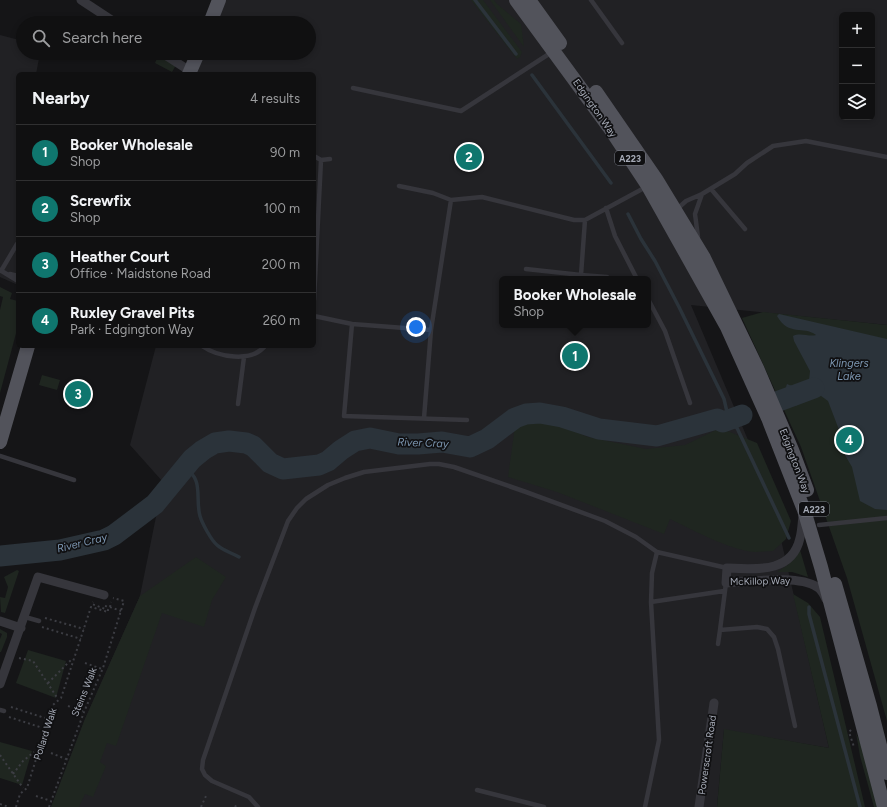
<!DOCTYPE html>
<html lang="en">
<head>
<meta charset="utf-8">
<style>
	:root { --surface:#101011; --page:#19191a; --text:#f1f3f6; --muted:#9c9d9f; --line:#303031; --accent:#0f766e }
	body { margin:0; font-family:Figtree,sans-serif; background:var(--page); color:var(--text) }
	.controls { position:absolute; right:12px; top:12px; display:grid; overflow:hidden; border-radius:6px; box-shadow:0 2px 6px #0003 }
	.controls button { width:36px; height:36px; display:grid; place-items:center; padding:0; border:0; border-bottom:1px solid var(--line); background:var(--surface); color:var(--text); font:20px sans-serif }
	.you { position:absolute; left:416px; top:327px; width:14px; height:14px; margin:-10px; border:3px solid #fff; border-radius:50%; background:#1a73e8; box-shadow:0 0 0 6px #1a73e833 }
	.badge { display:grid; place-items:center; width:26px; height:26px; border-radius:50%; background:var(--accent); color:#fff; font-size:13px; font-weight:700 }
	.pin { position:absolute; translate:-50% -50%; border:2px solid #fff; box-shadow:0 1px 4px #0006 }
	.popup { position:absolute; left:499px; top:276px; width:152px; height:52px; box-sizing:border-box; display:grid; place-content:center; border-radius:6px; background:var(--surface); filter:drop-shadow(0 1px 3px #0005); font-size:13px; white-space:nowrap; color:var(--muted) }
	.popup b { font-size:15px; color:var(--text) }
	.popup::after { content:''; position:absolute; left:50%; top:100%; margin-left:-8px; border:8px solid transparent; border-top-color:var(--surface) }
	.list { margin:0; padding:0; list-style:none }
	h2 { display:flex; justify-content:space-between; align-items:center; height:52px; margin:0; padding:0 16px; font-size:17px }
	h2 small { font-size:13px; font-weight:400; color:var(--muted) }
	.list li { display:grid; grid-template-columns:26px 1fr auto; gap:12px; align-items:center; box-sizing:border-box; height:56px; padding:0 16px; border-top:1px solid var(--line) }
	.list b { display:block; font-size:15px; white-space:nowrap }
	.list p { margin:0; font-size:13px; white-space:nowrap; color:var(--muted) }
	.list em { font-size:13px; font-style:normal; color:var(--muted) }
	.icon { flex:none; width:22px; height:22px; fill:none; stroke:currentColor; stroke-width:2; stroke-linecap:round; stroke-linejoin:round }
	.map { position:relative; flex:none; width:887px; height:807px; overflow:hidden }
	.search { position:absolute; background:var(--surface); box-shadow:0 2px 6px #0003; left:16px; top:16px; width:300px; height:44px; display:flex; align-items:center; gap:10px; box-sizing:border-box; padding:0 14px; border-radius:22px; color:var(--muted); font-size:15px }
	.panel { position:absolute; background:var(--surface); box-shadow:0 2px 6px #0003; left:16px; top:72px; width:300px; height:276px; border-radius:6px }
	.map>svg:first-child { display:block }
	.built { fill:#212124; fill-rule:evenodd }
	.green { fill:#1f2620 }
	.water { fill:#2b333a }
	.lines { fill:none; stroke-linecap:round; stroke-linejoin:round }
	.stream { stroke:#2b333a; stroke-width:3.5 }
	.river { stroke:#2b333a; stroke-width:21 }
	.path { stroke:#3c3d43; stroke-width:2; stroke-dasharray:2 3; stroke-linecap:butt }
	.lane { stroke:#36363c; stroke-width:4.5 }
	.street { stroke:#36363c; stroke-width:9 }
	.primary { stroke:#52535b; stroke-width:14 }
	.labels { text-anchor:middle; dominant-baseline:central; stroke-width:3.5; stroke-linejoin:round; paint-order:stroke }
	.shield { fill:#101012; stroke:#797c86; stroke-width:1 }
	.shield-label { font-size:9px; font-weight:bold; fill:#a6abb7 }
	.street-label { font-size:10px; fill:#a6abb7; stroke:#101012 }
	.water-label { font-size:11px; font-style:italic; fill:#7d97b2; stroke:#101012 }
</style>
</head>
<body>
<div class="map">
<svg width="887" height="807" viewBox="0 0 887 807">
	<rect width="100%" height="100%" fill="#151517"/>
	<path class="built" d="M223 0H887V325L691 305 770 492 829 748 724 730 717 807H51L85 719 140 596 163 482 130 445 156 346H314V74H197L204 53H309V23H215ZM842 15H872V117H842ZM502 279H648V325H502Z
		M0 35 23 41V53H40L36 74H18V285L0 277Z"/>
	<path class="green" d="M471 0H483L522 52 520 57 517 59Z
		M490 0H494L497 4 521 24 524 47Z
		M159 54 176 65 172 72 155 63Z
		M0 287 12 293 10 299 18 301V326L0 393V310L3 297 0 296Z
		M763 312 887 325V721L847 578 801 447 742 318Z
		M42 375 60 380 57 390 39 385Z
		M532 419 551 421 588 437 646 449 685 445 720 428 757 443 791 521 786 539 773 551C767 551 761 552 755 552 729 550 693 530 670 519L664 534 557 492 508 477 515 426Z
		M800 550 808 577 792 572H777C787 566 795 560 800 550Z
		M196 557 226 577 212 600 204 627 162 613 116 746 107 743 100 762 106 766 93 797 85 794 79 807H51L85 719 140 596Z
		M17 570 19 571 5 613 1 612 0 597 5 598 8 587 4 577Z
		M793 594 808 603 820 617 865 807H717L724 729 829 748Z
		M0 629 7 633V637L1 652H0V639L2 634 0 633Z
		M28 650 66 661 56 698 16 683Z
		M856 733 869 763 881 807H874L860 756Z
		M0 742 32 751 22 785 0 778Z"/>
	<path class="water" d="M779 314 887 339V510L875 509 860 501 852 467 845 455V447L841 435 828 401 817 393 813 392 804 396 799 401 796 406 794 403 788 402 784 393 787 384C795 388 802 386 809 381L810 371 794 341 793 336C800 332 809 337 816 335 803 325 789 337 777 316Z"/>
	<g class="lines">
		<path class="stream" d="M475 0 516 54
			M532 75 611 183
			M628 214 641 239 655 261 679 307 724 399 727 412 723 422 737 428 789 538
			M185 469C204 478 195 499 200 516 202 523 211 540 217 545 222 550 232 553 239 557
			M809 607V614L860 807"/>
		<path class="river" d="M779 401 814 388
			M0 556 60 550 104 540 114 535 155 504 192 459 203 450 215 443 229 441 246 443 253 446 270 463 283 469 319 465 328 461 341 450 355 441 370 438 399 444H418L442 442 470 447 487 439 515 418 526 414 540 413 562 417 599 429 657 436 717 419 723 422 742 415"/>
		<path class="path" d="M105 606 110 607 111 602
			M110 607 121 611
			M45 618 84 629
			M42 627 81 639
			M19 658 33 661 58 699
			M85 663 102 669
			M48 683 71 660
			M68 706 83 711
			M11 707 48 719
			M9 717 46 729
			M851 730 849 732 854 747
			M51 753 66 759
			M0 755 23 788
			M13 774 23 761 34 752
			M36 796 51 801
			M0 804 9 807
			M16 807 20 794 27 788 53 705 61 698 91 607 108 612V610L92 604 93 602
			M49 807 84 712 103 668 124 601 113 598
			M201 807 206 796
			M235 807 237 804"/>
		<path class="lane" d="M591 0 622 43
			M353 88 461 111 552 52
			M314 156 321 160
			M399 186 433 193 451 200 482 197 574 220H585L646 187
			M711 189 745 229
			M451 200 431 330 352 324 344 416 467 420
			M606 208 615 236 637 279
			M676 210 686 201 702 194 735 174 747 163 773 146 806 141 887 157
			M698 237 695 214 702 194
			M526 269 581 275 585 220
			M0 270 18 281
			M1 271 17 244
			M10 274 18 276
			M581 275 607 277
			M648 299 665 331 690 403
			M314 300 321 160 330 159
			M314 316 352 324
			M202 346C218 357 251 363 265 346
			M238 404 244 357
			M424 418 431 330
			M0 456 74 480
			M819 525 887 518
			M726 583 720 630 757 627 767 629 774 637 778 649 795 726
			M651 602 724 591
			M25 617 39 621
			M718 644 720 630
			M0 710 4 711
			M477 790 544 807
			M258 807 249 797 212 781 205 775 202 769 203 760 255 608 288 521 297 508 306 499 328 485 345 478 364 472 430 464H439L454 467 526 492 605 521 636 537 657 552 727 568
			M645 807 659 740 651 602 652 573 657 552"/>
		<path class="street" d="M81 0 116 23
			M162 53 190 71
			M803 516C802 523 802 531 800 538 792 574 755 569 727 568L726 583C749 582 798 574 817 587 822 590 824 595 826 599
			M0 621 21 628
			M0 684 38 577 104 595
			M699 807 714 703"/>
		<path class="primary" d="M516 0 609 127 648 186 727 327 768 418 804 510 821 567 884 807
			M529 0 560 43
			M210 23 219 0
			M189 74 198 53
			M596 92 656 179 704 258 757 368 792 450 807 490
			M0 442 28 346
			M835 584 870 706 887 773"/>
	</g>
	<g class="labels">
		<g class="shield">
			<rect x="615" y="151" width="30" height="14" rx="3"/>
			<rect x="799" y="502" width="30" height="14" rx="3"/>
		</g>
		<g class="shield-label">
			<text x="630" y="158">A223</text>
			<text x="814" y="509">A223</text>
		</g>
		<g class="street-label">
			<text transform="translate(595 108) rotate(55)">Edgington Way</text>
			<text transform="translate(795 461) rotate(69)">Edgington Way</text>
			<text transform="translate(760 581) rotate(-1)">McKillop Way</text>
			<text transform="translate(84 692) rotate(-68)">Steins Walk</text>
			<text transform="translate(45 734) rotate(-72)">Pollard Walk</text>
			<text transform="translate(707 755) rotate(-82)">Powerscroft Road</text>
		</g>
		<g class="water-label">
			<text x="849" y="363">Klingers<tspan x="849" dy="13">Lake</tspan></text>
			<text transform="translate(423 443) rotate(2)">River Cray</text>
			<text transform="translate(82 543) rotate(-14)">River Cray</text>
		</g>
	</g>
</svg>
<div class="controls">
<button>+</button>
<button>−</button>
<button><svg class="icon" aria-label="layers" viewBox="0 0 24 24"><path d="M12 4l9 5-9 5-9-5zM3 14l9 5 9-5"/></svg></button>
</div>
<div class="you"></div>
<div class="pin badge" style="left:575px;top:356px">1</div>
<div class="popup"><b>Booker Wholesale</b>Shop</div>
<div class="pin badge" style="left:469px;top:157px">2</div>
<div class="pin badge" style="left:78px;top:394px">3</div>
<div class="pin badge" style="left:849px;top:440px">4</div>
<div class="search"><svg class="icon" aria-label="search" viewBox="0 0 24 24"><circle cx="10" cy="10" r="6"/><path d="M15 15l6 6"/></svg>Search here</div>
<section class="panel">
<h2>Nearby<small>4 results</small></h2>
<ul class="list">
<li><span class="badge">1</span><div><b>Booker Wholesale</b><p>Shop</p></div><em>90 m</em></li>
<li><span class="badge">2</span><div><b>Screwfix</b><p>Shop</p></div><em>100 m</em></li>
<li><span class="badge">3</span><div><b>Heather Court</b><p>Office · Maidstone Road</p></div><em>200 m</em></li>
<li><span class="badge">4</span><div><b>Ruxley Gravel Pits</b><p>Park · Edgington Way</p></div><em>260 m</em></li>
</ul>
</section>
</div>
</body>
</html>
